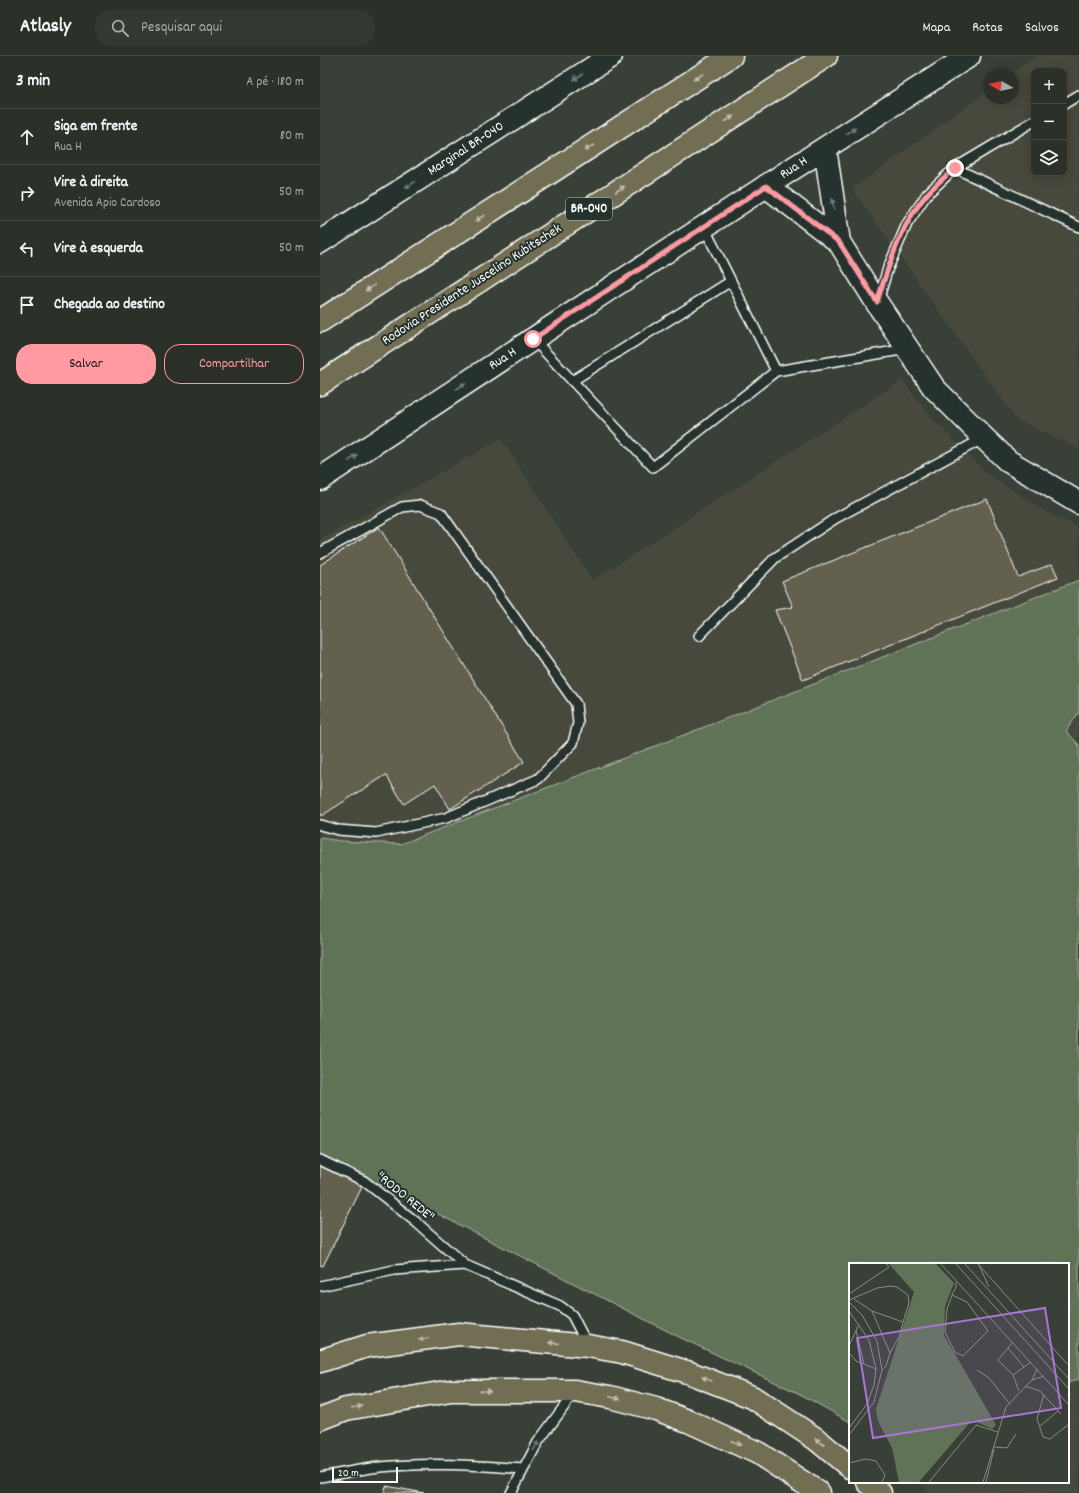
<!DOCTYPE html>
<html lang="pt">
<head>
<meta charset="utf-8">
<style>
	:root { --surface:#2b3029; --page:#333831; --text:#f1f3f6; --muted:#a6a9a8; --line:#474b46; --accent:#ff9aa2 }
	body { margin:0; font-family:Dekko,sans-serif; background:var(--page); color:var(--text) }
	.controls { position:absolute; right:12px; top:12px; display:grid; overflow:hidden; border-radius:8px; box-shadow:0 2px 10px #0003 }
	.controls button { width:36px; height:36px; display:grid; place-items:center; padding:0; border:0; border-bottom:1px solid var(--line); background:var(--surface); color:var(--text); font:20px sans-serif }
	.compass { position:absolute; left:663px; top:12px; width:36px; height:36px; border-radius:50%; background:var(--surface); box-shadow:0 2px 10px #0003; rotate:279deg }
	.scale { position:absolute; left:12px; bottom:10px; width:66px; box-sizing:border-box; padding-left:4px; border:2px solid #fff; border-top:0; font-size:11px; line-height:14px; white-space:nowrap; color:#fff; -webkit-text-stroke:3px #26332d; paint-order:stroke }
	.stop { position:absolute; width:12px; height:12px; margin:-9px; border:3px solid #ff9aa2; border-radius:50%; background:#fff }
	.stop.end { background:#ff9aa2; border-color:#fff; box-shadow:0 1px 4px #0008 }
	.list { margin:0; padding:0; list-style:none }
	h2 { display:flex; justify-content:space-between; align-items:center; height:52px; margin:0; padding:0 16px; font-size:17px }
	h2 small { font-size:13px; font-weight:400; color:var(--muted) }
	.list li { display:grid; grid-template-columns:26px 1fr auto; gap:12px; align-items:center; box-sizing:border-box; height:56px; padding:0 16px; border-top:1px solid var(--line) }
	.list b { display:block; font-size:15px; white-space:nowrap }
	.list p { margin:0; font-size:13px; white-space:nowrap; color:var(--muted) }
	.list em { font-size:13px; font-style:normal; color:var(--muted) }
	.actions { display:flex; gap:8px; padding:12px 16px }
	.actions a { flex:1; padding:9px 0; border:1px solid var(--accent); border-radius:16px; text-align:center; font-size:14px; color:var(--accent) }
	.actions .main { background:var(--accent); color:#111 }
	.icon { flex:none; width:22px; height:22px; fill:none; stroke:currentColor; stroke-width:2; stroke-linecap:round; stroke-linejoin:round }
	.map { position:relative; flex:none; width:759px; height:1437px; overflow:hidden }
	header { display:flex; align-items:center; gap:24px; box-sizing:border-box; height:56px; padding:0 20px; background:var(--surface); border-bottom:1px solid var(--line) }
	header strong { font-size:19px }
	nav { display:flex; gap:22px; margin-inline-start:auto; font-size:14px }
	.search { width:280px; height:36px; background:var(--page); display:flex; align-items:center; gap:10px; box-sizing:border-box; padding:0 14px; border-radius:16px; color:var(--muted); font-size:15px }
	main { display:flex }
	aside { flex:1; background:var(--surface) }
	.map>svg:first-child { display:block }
	.built { fill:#464a3e; fill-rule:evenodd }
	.green { fill:#607356; stroke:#b0b9aa }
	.building { fill:#64604e; stroke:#fff }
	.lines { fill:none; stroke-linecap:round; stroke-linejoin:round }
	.lane-casing { stroke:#fff; stroke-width:12 }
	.secondary-casing { stroke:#fff; stroke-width:25 }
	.highway-casing { stroke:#fff; stroke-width:25 }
	.lane { stroke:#26332d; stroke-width:9 }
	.secondary { stroke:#26332d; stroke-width:22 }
	.highway { stroke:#726e52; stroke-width:22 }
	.oneway { fill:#727a76 }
	.oneway2 { fill:#c0beb1 }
	.route { stroke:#ff9aa2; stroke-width:5 }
	.labels { text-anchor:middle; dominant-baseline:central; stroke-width:4; stroke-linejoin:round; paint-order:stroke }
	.shield { fill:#26332d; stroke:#bec2c0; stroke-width:1 }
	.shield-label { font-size:13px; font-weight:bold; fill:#fff }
	.street-label { font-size:14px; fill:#fff; stroke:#26332d }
	.inset-road { fill:none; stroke:#888c87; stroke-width:1 }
	.view { fill:#a976d5; fill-opacity:0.15; stroke:#a976d5; stroke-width:2 }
	.inset-edge { fill:none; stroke:#fff; stroke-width:2 }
</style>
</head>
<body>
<header>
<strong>Atlasly</strong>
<div class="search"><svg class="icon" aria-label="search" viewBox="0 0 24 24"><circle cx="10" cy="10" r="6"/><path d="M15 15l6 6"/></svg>Pesquisar aqui</div>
<nav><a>Mapa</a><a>Rotas</a><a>Salvos</a></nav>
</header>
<main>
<aside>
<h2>3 min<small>A pé · 180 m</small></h2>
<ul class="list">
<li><svg class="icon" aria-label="ahead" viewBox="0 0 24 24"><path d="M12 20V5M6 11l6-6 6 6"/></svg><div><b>Siga em frente</b><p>Rua H</p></div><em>80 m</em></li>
<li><svg class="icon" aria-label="right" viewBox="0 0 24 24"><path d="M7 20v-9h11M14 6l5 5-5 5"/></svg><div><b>Vire à direita</b><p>Avenida Apio Cardoso</p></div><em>50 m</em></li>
<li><svg class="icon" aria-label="left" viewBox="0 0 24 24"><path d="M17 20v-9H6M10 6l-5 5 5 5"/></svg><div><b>Vire à esquerda</b></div><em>50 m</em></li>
<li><svg class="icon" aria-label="arrive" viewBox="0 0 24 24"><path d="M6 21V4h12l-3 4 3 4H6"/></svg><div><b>Chegada ao destino</b></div></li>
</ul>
<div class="actions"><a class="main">Salvar</a><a>Compartilhar</a></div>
</aside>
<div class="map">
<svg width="759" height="1437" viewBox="0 0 759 1437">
	<rect width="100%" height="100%" fill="#394037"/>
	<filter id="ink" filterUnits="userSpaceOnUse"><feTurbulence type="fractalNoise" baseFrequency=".025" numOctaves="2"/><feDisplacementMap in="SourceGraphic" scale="8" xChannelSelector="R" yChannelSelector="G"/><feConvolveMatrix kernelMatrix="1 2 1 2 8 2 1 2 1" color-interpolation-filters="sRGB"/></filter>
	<g filter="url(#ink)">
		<path class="built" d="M716 0H759V393L697 364 532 133 669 34V42H693V18H691ZM714 15H744V117H714Z
			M582 324 611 361 666 417 726 456 759 472V524L387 670 81 788 21 785 0 782V484L181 383 272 524 289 514Z
			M759 656V689L746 675Z
			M759 1323V1437H609L598 1426H748V1327Z"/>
		<path class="green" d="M759 524V656L746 675 759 689V1323L748 1327V1208H530V1366L480 1338 359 1281 0 1098V782L21 785 81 788 387 670Z"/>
		<path class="building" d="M667 443 698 521 732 508 738 521 483 624 455 554 473 551 462 525Z
			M59 471 204 706 130 753 115 728 84 748 66 719 1 760 0 757V509Z
			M0 1107 43 1129 3 1210 0 1209Z
			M66 1430 104 1437H64Z"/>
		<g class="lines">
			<g class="lane-casing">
				<path id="lane" d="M744 48 759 39
					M635 112 759 171
					M558 245 568 212 587 168 607 138 635 112 714 65
					M213 283 333 411 456 315 384 171
					M456 315 587 293
					M252 325 411 225
					M0 497 82 451 100 449 121 457 256 648 258 667 253 687 218 723 126 762 56 777 18 774 0 769
					M379 580 455 502 516 462 664 382
					M0 1104 44 1125 96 1166 145 1209
					M0 1230 74 1214 145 1209 240 1250 252 1259 267 1288
					M0 1421C20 1418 40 1413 60 1411 108 1406 156 1409 203 1413
					M191 1437 218 1386 254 1337"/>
			</g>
			<g class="secondary-casing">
				<path id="secondary" d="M505 92 519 186
					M446 130 519 186 557 247 614 332 664 382 688 405 759 447
					M0 186 291 0
					M0 423 469 115 649 0"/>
			</g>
			<g class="highway-casing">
				<path id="highway" d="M0 265 411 0
					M0 328 506 0
					M0 1305 47 1290 139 1278 268 1290 302 1296 370 1317 432 1341 496 1383 530 1411
					M0 1363 26 1353 131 1335H255L290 1341 336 1353 368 1365 438 1397 499 1437
					M548 1426 560 1437"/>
			</g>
			<use href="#lane" class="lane"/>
			<use href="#secondary" class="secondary"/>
			<use href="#highway" class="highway"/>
		</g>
		<defs><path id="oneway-solid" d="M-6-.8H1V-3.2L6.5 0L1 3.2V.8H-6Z"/></defs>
		<g class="oneway">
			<use href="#oneway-solid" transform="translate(258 21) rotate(147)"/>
			<use href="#oneway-solid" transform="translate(531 75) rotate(-33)"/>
			<use href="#oneway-solid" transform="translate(90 129) rotate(147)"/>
			<use href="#oneway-solid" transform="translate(513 148) rotate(-99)"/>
			<use href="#oneway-solid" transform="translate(141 330) rotate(-33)"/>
			<use href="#oneway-solid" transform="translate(33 402) rotate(-33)"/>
			<use href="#oneway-solid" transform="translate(216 1390) rotate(-60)"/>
		</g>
		<g class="oneway2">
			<use href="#oneway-solid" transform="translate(378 21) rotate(147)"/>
			<use href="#oneway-solid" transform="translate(409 63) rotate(-33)"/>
			<use href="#oneway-solid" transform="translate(269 92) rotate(147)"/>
			<use href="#oneway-solid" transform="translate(300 133) rotate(-33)"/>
			<use href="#oneway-solid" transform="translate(160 162) rotate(147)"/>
			<use href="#oneway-solid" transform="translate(50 232) rotate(147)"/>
			<use href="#oneway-solid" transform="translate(104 1283) rotate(173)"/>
			<use href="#oneway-solid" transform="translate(234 1287) rotate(-175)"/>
			<use href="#oneway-solid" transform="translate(387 1323) rotate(-158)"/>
			<use href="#oneway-solid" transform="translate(165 1335)"/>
			<use href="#oneway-solid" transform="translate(295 1342) rotate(14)"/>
			<use href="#oneway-solid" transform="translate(37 1351) rotate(-10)"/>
			<use href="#oneway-solid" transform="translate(500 1386) rotate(-142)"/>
			<use href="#oneway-solid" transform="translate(416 1387) rotate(25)"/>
		</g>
	</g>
	<g class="lines" filter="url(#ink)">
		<path class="route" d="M213 283 446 130 519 186 557 246C569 209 581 167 608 137 616 128 626 120 635 112"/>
	</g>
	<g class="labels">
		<rect class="shield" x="246" y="142" width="46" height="22" rx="3"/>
		<g class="shield-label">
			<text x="269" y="153">BR-040</text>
		</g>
		<g class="street-label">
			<text transform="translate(146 93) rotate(-33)">Marginal BR-040</text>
			<text transform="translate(474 112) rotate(-33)">Rua H</text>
			<text transform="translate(152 229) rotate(-33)">Rodovia Presidente Juscelino Kubitschek</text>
			<text transform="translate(183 303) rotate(-33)">Rua H</text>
			<text transform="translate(85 1141) rotate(39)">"RODO REDE"</text>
		</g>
	</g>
	<g transform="translate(529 1207)">
		<rect width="220" height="220" fill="#394037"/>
		<path d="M40 1H87L105 20 96 43 95 72 147 162 143 166 123 157 70 219H50L43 185 29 158 27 146 65 29Z" fill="#607356"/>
		<path class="inset-road" d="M92 1 220 142M107 1 220 126M116 1 220 116M129 1 220 103M130 2 140 24M0 31 40 4 37 1M103 32 118 39 139 68 114 93 106 89 96 69 98 46 103 32 107 24V19M0 37 28 25 42 23 48 24 59 32 60 40 54 59 23 48 5 36M0 39 13 52 28 78 33 107 25 139 0 172M0 48 20 77 27 106 25 122 18 141 0 165M23 48 41 90 37 103 33 107M7 67 15 101M164 79 149 97 164 112 182 99M0 83 10 61M159 85 175 104M41 90 50 74 54 59M1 91 7 98 27 106M128 107 140 115 160 140M164 112 170 128M183 117 195 113M176 123 191 128 212 151M195 131 188 156 194 174 201 176 220 161M191 163 209 148M145 184 158 185 167 171M0 200 17 196 27 198 36 212 33 219M80 219 127 162 149 169M134 219 157 144 183 117 188 106M137 219 145 186"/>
		<path class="view" d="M196 45 212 145 24 175 8 75Z"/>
		<rect width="220" height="220" class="inset-edge"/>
	</g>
</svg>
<div class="controls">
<button>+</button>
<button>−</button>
<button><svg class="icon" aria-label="layers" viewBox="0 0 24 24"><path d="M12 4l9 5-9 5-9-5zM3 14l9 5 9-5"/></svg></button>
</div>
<svg class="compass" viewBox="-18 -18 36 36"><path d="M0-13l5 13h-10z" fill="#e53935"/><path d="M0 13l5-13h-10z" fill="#a6a9a8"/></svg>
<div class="scale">20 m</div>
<div class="stop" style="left:213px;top:283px"></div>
<div class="stop end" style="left:635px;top:112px"></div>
</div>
</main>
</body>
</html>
